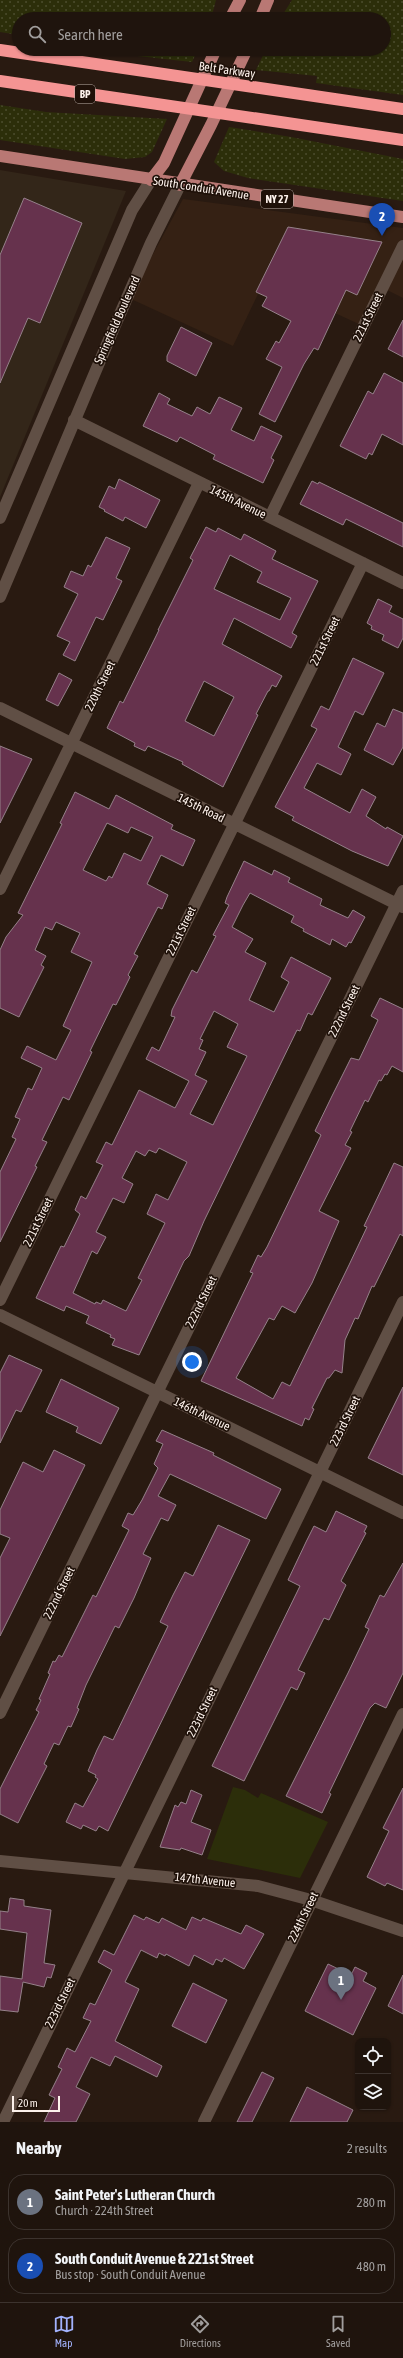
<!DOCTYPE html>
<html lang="en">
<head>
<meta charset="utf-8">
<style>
	:root { --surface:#1f140d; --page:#2c211b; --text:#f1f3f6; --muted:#a19e9d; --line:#3c332e; --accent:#a2b2fd }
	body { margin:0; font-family:"Asap Condensed",sans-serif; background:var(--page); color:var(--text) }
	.controls { position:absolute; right:12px; bottom:12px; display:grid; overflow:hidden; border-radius:8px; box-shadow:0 1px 3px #0004 }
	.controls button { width:36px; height:36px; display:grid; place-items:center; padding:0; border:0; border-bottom:1px solid var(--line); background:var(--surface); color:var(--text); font:20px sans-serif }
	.scale { position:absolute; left:12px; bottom:10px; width:48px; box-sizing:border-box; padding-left:4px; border:2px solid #fdf2ec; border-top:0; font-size:11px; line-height:14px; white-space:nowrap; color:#fdf2ec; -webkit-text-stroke:3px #1f1109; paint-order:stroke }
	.you { position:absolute; left:192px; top:1362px; width:14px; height:14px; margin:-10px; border:3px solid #fff; border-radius:50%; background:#1a73e8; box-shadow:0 0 0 6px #1a73e833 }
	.badge { display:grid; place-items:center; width:26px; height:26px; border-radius:50%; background:var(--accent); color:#fff; font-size:13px; font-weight:700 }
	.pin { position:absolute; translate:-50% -33px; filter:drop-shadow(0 1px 2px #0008) }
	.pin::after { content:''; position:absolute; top:21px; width:14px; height:12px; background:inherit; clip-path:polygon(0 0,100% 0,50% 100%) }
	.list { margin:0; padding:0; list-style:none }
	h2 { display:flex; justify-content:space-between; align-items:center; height:52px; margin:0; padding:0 16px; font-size:17px }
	h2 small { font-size:13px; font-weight:400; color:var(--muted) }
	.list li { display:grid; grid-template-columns:26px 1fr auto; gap:12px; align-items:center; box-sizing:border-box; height:56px; margin:0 8px 8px; padding:0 8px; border:1px solid var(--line); border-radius:16px }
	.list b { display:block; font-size:15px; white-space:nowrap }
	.list p { margin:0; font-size:13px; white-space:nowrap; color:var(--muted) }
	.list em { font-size:13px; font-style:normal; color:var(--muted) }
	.icon { flex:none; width:22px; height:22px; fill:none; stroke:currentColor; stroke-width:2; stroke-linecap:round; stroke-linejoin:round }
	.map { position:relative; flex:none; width:403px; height:2122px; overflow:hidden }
	.search { position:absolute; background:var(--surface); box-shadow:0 1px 3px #0004; left:12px; right:12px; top:12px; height:44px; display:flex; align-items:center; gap:10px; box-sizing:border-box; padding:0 14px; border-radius:22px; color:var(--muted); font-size:15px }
	.sheet { height:180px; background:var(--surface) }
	nav { display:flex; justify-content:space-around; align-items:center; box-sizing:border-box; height:56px; border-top:1px solid var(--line); background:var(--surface); font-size:11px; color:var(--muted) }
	nav a { display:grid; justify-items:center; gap:2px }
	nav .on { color:var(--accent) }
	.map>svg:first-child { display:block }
	.built { fill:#352114 }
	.education { fill:#332619 }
	.grass { fill:url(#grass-dots) }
	.garden { fill:#2c2e0a }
	.building { fill:#66324d; stroke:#95818a; fill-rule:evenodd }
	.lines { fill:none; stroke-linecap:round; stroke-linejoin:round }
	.minor { stroke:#604f45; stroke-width:12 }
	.major { stroke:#b97874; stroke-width:12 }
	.highway { stroke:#f49493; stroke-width:12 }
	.labels { text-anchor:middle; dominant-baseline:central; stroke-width:3.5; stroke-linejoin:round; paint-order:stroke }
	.shield { fill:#1f1109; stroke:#baaea8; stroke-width:1 }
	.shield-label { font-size:11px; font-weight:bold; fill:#fdf2ec }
	.street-label { font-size:12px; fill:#fdf2ec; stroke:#1f1109 }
</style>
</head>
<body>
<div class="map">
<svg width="403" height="2122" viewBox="0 0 403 2122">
	<defs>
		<pattern id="grass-dots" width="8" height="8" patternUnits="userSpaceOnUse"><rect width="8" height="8" fill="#2c2e0a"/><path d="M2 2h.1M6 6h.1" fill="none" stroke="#4c4d2e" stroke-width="1.8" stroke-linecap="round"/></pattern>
	</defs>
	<rect width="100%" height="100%" fill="#291a11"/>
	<path class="built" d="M183 199 403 228V298L381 287 363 326 281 288 275 301 258 294 233 346 129 298Z"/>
	<path class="education" d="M0 170 126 191 0 497Z"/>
	<path class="grass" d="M0 0H216L211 19H19V35L0 32Z
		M292 0H403V95L316 83 317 76 256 70 266 49H384V19H280Z
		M91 49H198L192 62 119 54Z
		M0 105 46 112 167 119 152 152 145 157 125 159 0 140Z
		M229 127 291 137 403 159V201L248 178 224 171 214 162Z"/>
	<path class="garden" d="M233 1787 245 1790 258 1798 261 1793 328 1822 300 1878 207 1859Z"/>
	<path class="building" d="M24 198 82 223 40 323 28 318 0 383V255Z
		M288 227 382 242 357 295 346 290 318 350 314 348 304 364 275 422 259 414 282 367 266 359 276 341 279 343 291 321 262 306 267 297 256 292Z
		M403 320V357L388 349Z
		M181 327 212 343 196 376 167 361V356Z
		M384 373 403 383V445L382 434 372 455 369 453 366 459 340 446 368 391 373 394Z
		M159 393 170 399 167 404 192 416 197 407 210 414 219 397 242 408 231 430 254 441 261 426 282 436 271 458 274 460 263 483 213 459 215 455 180 437 177 442 143 426Z
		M119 479 160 500 146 528 125 517 123 521 104 511 105 510 99 507 109 486 115 489Z
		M312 481 318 484 319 482 403 523V547L346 519 343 525 300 504Z
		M206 527 216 532 218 528 241 540 244 534 276 551 272 559 318 581 292 633 297 636 291 648 234 618 222 644 282 676 276 687 272 685 269 691H268L256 714 258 715 223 787 182 764 183 762 148 746 145 751 134 746 135 743 107 728 120 701 123 703 159 630H158L193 560 190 558ZM230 555 262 572 257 582 291 598 280 620 214 589ZM204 681 234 697 214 736 185 721Z
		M106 537 130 548 116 578 122 581 103 620 96 617 75 661 63 655 70 642 57 636 78 594 64 587 71 571 83 576 88 565 91 567Z
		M378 599 392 606 389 612 403 619V638L398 648 382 640 384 635 371 629 372 626 367 623Z
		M353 658 384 673 363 715 355 711 338 747 351 754 341 775 317 763 304 788 350 813 362 789 376 797 366 816 386 829 387 827 403 836 388 866 352 851 292 820 294 817 275 807 317 729 311 726 321 706 329 710Z
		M59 673 72 680 58 706 46 700Z
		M393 709 403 713V747L393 765 364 750 377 723 385 727Z
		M0 746 32 759 0 823Z
		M75 792 109 809 116 795 173 825 171 829 195 840 183 866 161 855 147 884 168 895 162 909 158 907 134 954 138 956 128 975 130 977 116 1005 113 1004 90 1051 92 1052 69 1100 63 1097 42 1140 47 1142 35 1166 37 1167 0 1242V1172L16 1139 12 1137 20 1119 15 1117 28 1088 32 1090 42 1068 21 1058 27 1046 56 1060 71 1030 63 1026 92 962 71 952 80 933 56 922 52 930 45 927 35 950 46 956 41 965 44 967 19 1017 0 1008V950L6 937 23 915 18 913 62 824 60 823ZM107 823 128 833 131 827 153 837 141 861 124 853 112 878 109 876 106 881 83 870Z
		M244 861 272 875 274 870 290 878 288 882 322 899 320 905 348 918 353 910 365 917 351 943 349 942 346 947 332 939 330 945 303 931 304 929 291 922 294 916 250 893 243 905 232 927 253 939 245 952 266 963 249 1000 274 1012 289 982 281 977 291 957 331 978 312 1015 308 1013 300 1031 297 1030 204 1221 189 1256 184 1261 139 1355 112 1345 115 1339 110 1337 111 1335 86 1323 89 1316 66 1306 64 1311 36 1298 61 1246 64 1247 80 1214 75 1210 81 1196 86 1199 103 1165 96 1162 106 1142 112 1145 139 1090 175 1108 189 1081 146 1059 152 1047 159 1051 175 1017 171 1016 172 1010 192 970 197 973 216 936 213 935 229 905 225 903 227 897ZM214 1011 238 1024 227 1047 247 1056 213 1125 190 1114 207 1081 195 1075 206 1052 199 1049 203 1040 200 1039ZM159 1148 187 1162 168 1200 156 1194 147 1214 165 1223 138 1278 142 1280 126 1311 103 1300 101 1304 96 1302 95 1304 73 1293 92 1251 97 1254 106 1237 96 1232 113 1198 124 1203 133 1184 122 1178 136 1151 145 1156 149 1150 156 1153Z
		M380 998 403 1009V1072L392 1066 387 1075 385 1074 381 1081 379 1080 368 1102 365 1100 350 1131 352 1132 345 1145 351 1148 319 1211 339 1221 312 1283 295 1313 282 1306 274 1320 269 1318 236 1378 273 1399 282 1382 290 1386 349 1265 367 1227 364 1226 394 1163 403 1167V1236L400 1234 374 1287 372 1286 358 1319 355 1318 345 1340 342 1373 335 1370 329 1378H327L312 1408 314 1409 309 1420 305 1418 302 1426 201 1381 253 1273 250 1272 258 1255 261 1257 267 1247 321 1135 315 1131 332 1096 351 1058 359 1060 378 1020 371 1016Z
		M9 1355 42 1370 21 1412 16 1410 0 1443V1373Z
		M61 1379 119 1408 101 1444 76 1432 78 1427 46 1412Z
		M403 1387V1475L368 1458Z
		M162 1430 214 1453 213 1455 281 1489 266 1519 170 1474 158 1496 176 1505 168 1521 161 1518 143 1554 151 1558 134 1598 119 1628 115 1626 86 1685 77 1708 79 1709 71 1727 68 1726 59 1745 54 1743 44 1764 47 1766 18 1823 0 1814V1789L39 1712 36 1710 41 1700 39 1699 50 1674 48 1673 53 1661 55 1662 59 1655 62 1657 93 1595 96 1597 129 1530 122 1526 128 1513 133 1515 142 1500 158 1468 154 1464 163 1444 156 1441Z
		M54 1450 85 1465 0 1636V1558L10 1538 0 1534V1510L23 1462 43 1472Z
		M336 1511 367 1526 364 1532 366 1533 341 1581 346 1585 329 1620 324 1618 298 1670 305 1673 297 1690 291 1687 244 1781 212 1766 300 1586 288 1580 306 1542 314 1526 326 1532Z
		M218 1525 250 1540 108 1831 99 1826 96 1831 83 1825 81 1829 66 1822 75 1803 83 1807 98 1779 95 1777 96 1775 88 1771 97 1750 104 1736 113 1740 168 1626 160 1622 173 1595 185 1572 193 1576Z
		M403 1563V1673L386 1708 375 1703 370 1708 329 1793 331 1794 322 1813 286 1796 348 1673 369 1629 365 1627 380 1595 384 1597Z
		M403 1788V1890L387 1883 385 1886 367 1877 389 1831 383 1828Z
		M191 1790 202 1795 191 1822 211 1830 202 1855 181 1848 180 1850 160 1847 175 1805 178 1807 181 1802 186 1804Z
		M10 1898 24 1900V1906L51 1910 44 1963 55 1965 51 1978 47 1977 44 1987 23 1982 18 2012 0 2010V1976L22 1979 27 1933 0 1929V1911L8 1912Z
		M134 1915 144 1920 146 1917 159 1923 162 1918 186 1930 192 1917 201 1921 203 1918 241 1934 246 1925 264 1934 244 1969 224 1958 222 1962 216 1959 213 1965 194 1955 189 1966 166 1954 165 1956 159 1953 157 1958 141 1950 125 1982 139 1989 115 2041 162 2066 157 2077 115 2056 110 2066 91 2057 76 2087 90 2094 76 2122H44L55 2098 49 2095 62 2069 58 2067 67 2048 75 2052 91 2021 83 2018 90 2003 95 2005 112 1970 98 1962 104 1950 114 1955Z
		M328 1964 351 1975 355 1967 367 1973 363 1981 376 1988 353 2035 305 2011Z
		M403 1975V2014L388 2006Z
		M193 1983 227 2000 206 2043 172 2026Z
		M262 2072 274 2078 252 2122H237Z
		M307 2087 353 2110 347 2122H290Z"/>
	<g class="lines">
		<path class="minor" d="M74 420 403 583
			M270 517 403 246
			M0 518 132 210 151 180
			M0 597 113 330 151 243 180 185
			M0 708 403 907
			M0 889 199 483
			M0 1300 363 563
			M0 1315 403 1513
			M0 1713 403 891
			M0 1861 258 1886 311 1900 403 1931
			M3 2122 403 1302
			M204 2122 403 1714"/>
		<path class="major" d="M230 19 240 0
			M260 19 268 0
			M0 156 403 217
			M151 180 164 163 216 49
			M180 185 211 125 247 49"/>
		<path class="highway" d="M0 50 403 109
			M0 81 403 140"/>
	</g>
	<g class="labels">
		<g class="shield">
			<rect x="75" y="85" width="20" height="18" rx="3"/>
			<rect x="261" y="190" width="32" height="18" rx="3"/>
		</g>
		<g class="shield-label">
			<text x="85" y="94">BP</text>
			<text x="277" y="199">NY 27</text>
		</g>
		<g class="street-label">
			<text transform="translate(227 70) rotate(8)">Belt Parkway</text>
			<text transform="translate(201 188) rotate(9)">South Conduit Avenue</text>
			<text transform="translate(368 317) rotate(-64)">221st Street</text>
			<text transform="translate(117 320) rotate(-66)">Springfield Boulevard</text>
			<text transform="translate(238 502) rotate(26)">145th Avenue</text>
			<text transform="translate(325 641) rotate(-64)">221st Street</text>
			<text transform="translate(100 686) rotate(-64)">220th Street</text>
			<text transform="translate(201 808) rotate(26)">145th Road</text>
			<text transform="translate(181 931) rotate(-64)">221st Street</text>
			<text transform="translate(344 1011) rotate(-64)">222nd Street</text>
			<text transform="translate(38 1222) rotate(-64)">221st Street</text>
			<text transform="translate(201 1302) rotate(-64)">222nd Street</text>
			<text transform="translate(202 1414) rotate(26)">146th Avenue</text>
			<text transform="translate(345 1421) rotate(-64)">223rd Street</text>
			<text transform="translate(59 1593) rotate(-64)">222nd Street</text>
			<text transform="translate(202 1712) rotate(-64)">223rd Street</text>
			<text transform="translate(205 1880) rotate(6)">147th Avenue</text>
			<text transform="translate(303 1917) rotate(-64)">224th Street</text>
			<text transform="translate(60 2003) rotate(-64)">223rd Street</text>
		</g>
	</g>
</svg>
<div class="controls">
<button><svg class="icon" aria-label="locate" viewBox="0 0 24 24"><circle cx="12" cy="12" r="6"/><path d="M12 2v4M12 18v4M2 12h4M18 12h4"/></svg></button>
<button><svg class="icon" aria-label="layers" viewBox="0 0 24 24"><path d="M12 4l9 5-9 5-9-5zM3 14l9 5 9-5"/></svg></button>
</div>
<div class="scale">20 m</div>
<div class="you"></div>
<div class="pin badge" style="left:341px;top:2000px;background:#6b7280">1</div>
<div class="pin badge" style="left:382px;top:236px;background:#1a4fb4">2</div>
<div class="search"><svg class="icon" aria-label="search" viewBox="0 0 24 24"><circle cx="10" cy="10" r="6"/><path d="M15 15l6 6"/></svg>Search here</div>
</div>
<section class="sheet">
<h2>Nearby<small>2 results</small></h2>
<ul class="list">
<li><span class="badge" style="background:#6b7280">1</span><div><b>Saint Peter's Lutheran Church</b><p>Church · 224th Street</p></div><em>280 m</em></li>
<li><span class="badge" style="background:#1a4fb4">2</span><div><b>South Conduit Avenue &amp; 221st Street</b><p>Bus stop · South Conduit Avenue</p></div><em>480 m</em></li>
</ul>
</section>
<nav>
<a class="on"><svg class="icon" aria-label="map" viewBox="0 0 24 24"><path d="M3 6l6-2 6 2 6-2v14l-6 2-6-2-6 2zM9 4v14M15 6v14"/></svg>Map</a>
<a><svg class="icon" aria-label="directions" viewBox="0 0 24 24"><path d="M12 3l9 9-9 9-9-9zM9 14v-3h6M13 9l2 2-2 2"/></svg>Directions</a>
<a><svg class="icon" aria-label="saved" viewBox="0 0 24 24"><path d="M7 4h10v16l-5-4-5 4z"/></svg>Saved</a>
</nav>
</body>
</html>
